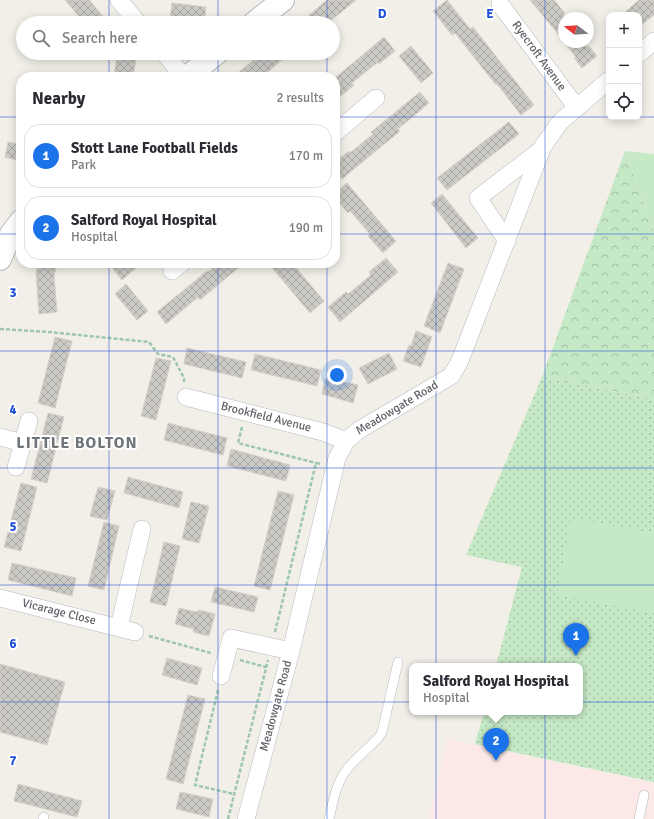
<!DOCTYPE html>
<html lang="en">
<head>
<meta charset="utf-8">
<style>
	:root { --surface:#fff; --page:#f7f7f7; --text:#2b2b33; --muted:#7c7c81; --line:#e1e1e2; --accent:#1a73e8 }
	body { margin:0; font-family:Signika,sans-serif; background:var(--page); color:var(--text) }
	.controls { position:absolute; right:12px; top:12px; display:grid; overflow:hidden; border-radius:8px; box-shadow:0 2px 10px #0003 }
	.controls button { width:36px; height:36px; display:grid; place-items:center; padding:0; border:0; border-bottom:1px solid var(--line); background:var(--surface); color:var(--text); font:20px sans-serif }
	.compass { position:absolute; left:558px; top:12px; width:36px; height:36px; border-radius:50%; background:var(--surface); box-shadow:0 2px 10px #0003; rotate:287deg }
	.you { position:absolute; left:337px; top:375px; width:14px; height:14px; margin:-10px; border:3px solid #fff; border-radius:50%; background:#1a73e8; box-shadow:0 0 0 6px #1a73e833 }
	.badge { display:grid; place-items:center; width:26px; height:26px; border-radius:50%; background:var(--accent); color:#fff; font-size:13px; font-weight:700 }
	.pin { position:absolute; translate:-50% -33px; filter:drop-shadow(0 1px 2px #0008) }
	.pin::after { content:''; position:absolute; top:21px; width:14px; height:12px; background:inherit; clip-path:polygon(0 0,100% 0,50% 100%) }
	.popup { position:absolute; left:409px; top:663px; width:174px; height:52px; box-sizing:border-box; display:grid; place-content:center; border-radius:8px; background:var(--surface); filter:drop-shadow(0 1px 3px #0005); font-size:13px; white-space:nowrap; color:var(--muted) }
	.popup b { font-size:15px; color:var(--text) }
	.popup::after { content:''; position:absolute; left:50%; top:100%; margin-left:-8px; border:8px solid transparent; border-top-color:var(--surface) }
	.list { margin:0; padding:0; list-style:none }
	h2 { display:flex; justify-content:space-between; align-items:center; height:52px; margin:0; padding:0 16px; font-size:17px }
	h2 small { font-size:13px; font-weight:400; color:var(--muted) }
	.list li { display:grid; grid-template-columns:26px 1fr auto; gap:12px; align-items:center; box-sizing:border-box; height:64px; margin:0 8px 8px; padding:0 8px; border:1px solid var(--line); border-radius:16px }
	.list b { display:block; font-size:15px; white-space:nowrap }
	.list p { margin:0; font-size:13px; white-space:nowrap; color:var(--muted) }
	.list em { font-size:13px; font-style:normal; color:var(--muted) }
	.icon { flex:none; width:22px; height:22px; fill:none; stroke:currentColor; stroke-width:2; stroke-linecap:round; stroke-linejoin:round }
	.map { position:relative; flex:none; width:654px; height:819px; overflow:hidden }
	.search { position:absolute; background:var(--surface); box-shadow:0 2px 10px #0003; left:16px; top:16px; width:324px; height:44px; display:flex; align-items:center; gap:10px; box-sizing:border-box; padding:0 14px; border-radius:22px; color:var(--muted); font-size:15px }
	.panel { position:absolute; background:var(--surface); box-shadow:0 2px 10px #0003; left:16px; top:72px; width:324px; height:196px; border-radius:16px }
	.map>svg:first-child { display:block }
	.medical { fill:#fce8e6 }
	.grass { fill:url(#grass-dots) }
	.forest { fill:url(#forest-crowns) }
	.garden { fill:#c5e8c5 }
	.building { fill:url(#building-cross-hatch); stroke:#d6d1c6 }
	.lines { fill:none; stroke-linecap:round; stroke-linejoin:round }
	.lane-casing { stroke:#b5b8bc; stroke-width:10 }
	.street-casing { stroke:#b5b8bc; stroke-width:18 }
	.secondary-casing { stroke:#b6babf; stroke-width:24 }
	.path { stroke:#9cc7a9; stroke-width:2.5; stroke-dasharray:4 2; stroke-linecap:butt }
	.lane { stroke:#fff; stroke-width:9 }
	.street { stroke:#fff; stroke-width:17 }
	.secondary { stroke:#fff; stroke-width:22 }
	.grid { fill:none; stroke:#1d4ed8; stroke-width:1; stroke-opacity:0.55 }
	.labels { text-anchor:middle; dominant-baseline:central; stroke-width:4; stroke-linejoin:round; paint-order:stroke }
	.street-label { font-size:12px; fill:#5f6368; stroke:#fff }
	.district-label { font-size:16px; font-weight:bold; letter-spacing:1px; fill:#70757a; stroke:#fff }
	.grid-label { font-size:13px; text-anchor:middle; font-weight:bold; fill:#1d4ed8; stroke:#fff; stroke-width:4; stroke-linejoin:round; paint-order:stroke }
</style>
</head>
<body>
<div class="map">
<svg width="654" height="819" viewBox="0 0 654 819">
	<defs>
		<pattern id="grass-dots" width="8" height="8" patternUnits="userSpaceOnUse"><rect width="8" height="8" fill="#c5e8c5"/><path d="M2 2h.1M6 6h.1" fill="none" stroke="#a3c0a4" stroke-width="1.8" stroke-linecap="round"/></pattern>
		<pattern id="forest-crowns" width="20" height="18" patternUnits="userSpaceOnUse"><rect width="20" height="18" fill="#c5e8c5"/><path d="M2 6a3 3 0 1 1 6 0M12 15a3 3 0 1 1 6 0" fill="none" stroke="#a3c0a4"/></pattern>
		<pattern id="building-cross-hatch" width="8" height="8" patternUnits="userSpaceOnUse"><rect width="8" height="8" fill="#cccac5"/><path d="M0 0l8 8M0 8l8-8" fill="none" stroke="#a9a8a4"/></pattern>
	</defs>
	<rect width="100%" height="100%" fill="#f1efe8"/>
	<path class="medical" d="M447 739 654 783V819H429Z"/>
	<path class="grass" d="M542 377 654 399V782L475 744 484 712H580V666H496L522 567 466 555Z"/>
	<path class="forest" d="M625 151 654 231V399L542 377Z"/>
	<path class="garden" d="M625 151 654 154V231Z
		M571 518 654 533V613L557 595Z"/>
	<path class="building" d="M65 0H89L109 23H85Z
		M327 0H356L328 23H300Z
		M447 0 470 29 473 27 534 105 521 115 497 84 496 85 455 33 452 35 433 11Z
		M530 0H554L564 12V41Z
		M639 0H654V15L639 27V15H622Z
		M172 3 206 7 204 23 170 21Z
		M384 37 395 51 379 64 378 62 352 83 354 85 335 101V78Z
		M564 42H583L587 47 589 46 597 56 582 68 574 58 576 57Z
		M411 46 433 73 421 83 399 56Z
		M117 53H133L132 58 136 59 133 77H114Z
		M262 53H290L262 77H233Z
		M420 92 429 103 398 129 400 131 342 179 335 171V162L349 151 350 153 373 134 371 132Z
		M509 122 519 134 447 190 437 178Z
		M8 142 21 145V161L5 157Z
		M347 183 396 241 383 253 368 236 370 234 350 211 348 213 335 198V193Z
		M442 194 478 238 466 248 431 203Z
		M386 258 398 272 340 322 328 307 346 292 348 294 371 275 369 272Z
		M39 263H58L54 275 57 312 39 314 36 272Z
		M108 263H142L122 280Z
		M219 263H244L200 300 198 297 166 324 157 312 207 271 208 272Z
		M268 263H292L324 301 310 313Z
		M448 263 464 269 440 333 424 326Z
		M126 284 148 311 137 320 115 294Z
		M416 331 432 337 421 367 403 361 409 345 411 346Z
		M55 337 72 341 55 408 38 403Z
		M187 348 246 362 242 378 184 364Z
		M389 353 397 369 368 384 359 368Z
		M255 354 321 370 317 386 251 370Z
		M156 358 171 361 156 420 141 416Z
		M325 379 343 383 344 382 358 385 353 403 322 394Z
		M48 413 64 417 47 483 31 479Z
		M168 423 227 438 223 455 164 440Z
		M231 449 290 465 286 481 227 466Z
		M128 477 183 492 179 508 124 493Z
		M21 483 37 487 21 551 4 547Z
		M98 487 115 491 107 520 90 516Z
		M278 491 294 495 270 590 254 586Z
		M191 502 209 506 199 543 182 539Z
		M104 522 119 526 104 590 88 586Z
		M164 542 180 546 166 606 150 602Z
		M12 563 76 578 72 596 8 580Z
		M215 587 258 597 254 612 211 602Z
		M179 608 197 612 199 610 215 614 209 636 193 632 194 629 175 624Z
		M167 658 202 668 197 685 162 675Z
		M0 664 65 682 47 745 0 732Z
		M188 695 205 699 183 784 166 779Z
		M18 784 82 801 77 817 14 801Z
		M180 792 213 799 209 817 176 809Z"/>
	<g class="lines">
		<g class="lane-casing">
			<path id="lane" d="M43 819 44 817
				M329 819C333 802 336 783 347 769 357 757 369 748 379 737L382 732 398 662
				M639 819 644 795"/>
		</g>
		<g class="street-casing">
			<path id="street" d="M119 0 138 23
				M500 4 577 108
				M164 53 184 77
				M639 54 654 41
				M335 133 376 98
				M507 241 478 198 542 149
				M172 271 182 263
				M186 397 323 432 346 441
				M0 437 23 443
				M16 467 29 421
				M0 598 135 632
				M119 627 142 529
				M221 676 231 638 291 651
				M246 819 291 651 337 458 346 441 359 430 451 376 459 363 543 146 560 122 609 80"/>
		</g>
		<g class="secondary-casing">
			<path id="secondary" d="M254 23 283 0
				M187 77 217 53
				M0 259 11 234 21 221"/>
		</g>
		<path class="path" d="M0 329 49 332 149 342 158 354 173 357 184 378V382
			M242 427 238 443 316 463
			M275 632 316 463 321 464
			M149 636 211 653
			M240 660 266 667
			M218 690 195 785 234 794
			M228 819 268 660"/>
		<use href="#lane" class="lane"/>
		<use href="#street" class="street"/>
		<use href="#secondary" class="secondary"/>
	</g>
	<path class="grid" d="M109 0V23M218 0V23M327 0V23M436 0V819M545 0V819M109 53V77M218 53V77M327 53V77M0 117H21M335 117H609M609 117H639M639 117H654M0 234H21M335 234H654M109 263V819M218 263V819M327 263V819M0 351H654M0 468H654M0 585H654M0 702H654"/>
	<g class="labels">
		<g class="street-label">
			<text transform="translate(539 56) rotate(54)">Ryecroft Avenue</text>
			<text transform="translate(397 408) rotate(-31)">Meadowgate Road</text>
			<text transform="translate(266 417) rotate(14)">Brookfield Avenue</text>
			<text transform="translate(59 612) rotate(14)">Vicarage Close</text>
			<text transform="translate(276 706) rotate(-75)">Meadowgate Road</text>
		</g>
		<g class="district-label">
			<text x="77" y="443">LITTLE BOLTON</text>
		</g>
	</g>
	<g class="grid-label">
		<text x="382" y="18">D</text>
		<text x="490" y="18">E</text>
		<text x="13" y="297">3</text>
		<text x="13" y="414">4</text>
		<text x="13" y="531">5</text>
		<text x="13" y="648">6</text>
		<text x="13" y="765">7</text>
	</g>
</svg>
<div class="controls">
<button>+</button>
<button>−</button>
<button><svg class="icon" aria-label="locate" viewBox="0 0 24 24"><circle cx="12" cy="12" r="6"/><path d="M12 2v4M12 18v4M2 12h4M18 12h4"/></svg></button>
</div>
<svg class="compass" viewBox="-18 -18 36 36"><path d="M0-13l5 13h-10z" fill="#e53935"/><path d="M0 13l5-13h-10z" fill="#7c7c81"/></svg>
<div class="you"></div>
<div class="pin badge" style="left:576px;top:656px">1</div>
<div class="pin badge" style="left:496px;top:761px">2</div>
<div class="popup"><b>Salford Royal Hospital</b>Hospital</div>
<div class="search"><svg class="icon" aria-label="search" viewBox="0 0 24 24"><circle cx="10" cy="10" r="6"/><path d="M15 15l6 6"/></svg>Search here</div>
<section class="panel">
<h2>Nearby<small>2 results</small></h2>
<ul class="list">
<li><span class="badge">1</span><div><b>Stott Lane Football Fields</b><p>Park</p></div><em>170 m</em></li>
<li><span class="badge">2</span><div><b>Salford Royal Hospital</b><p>Hospital</p></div><em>190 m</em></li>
</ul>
</section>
</div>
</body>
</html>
